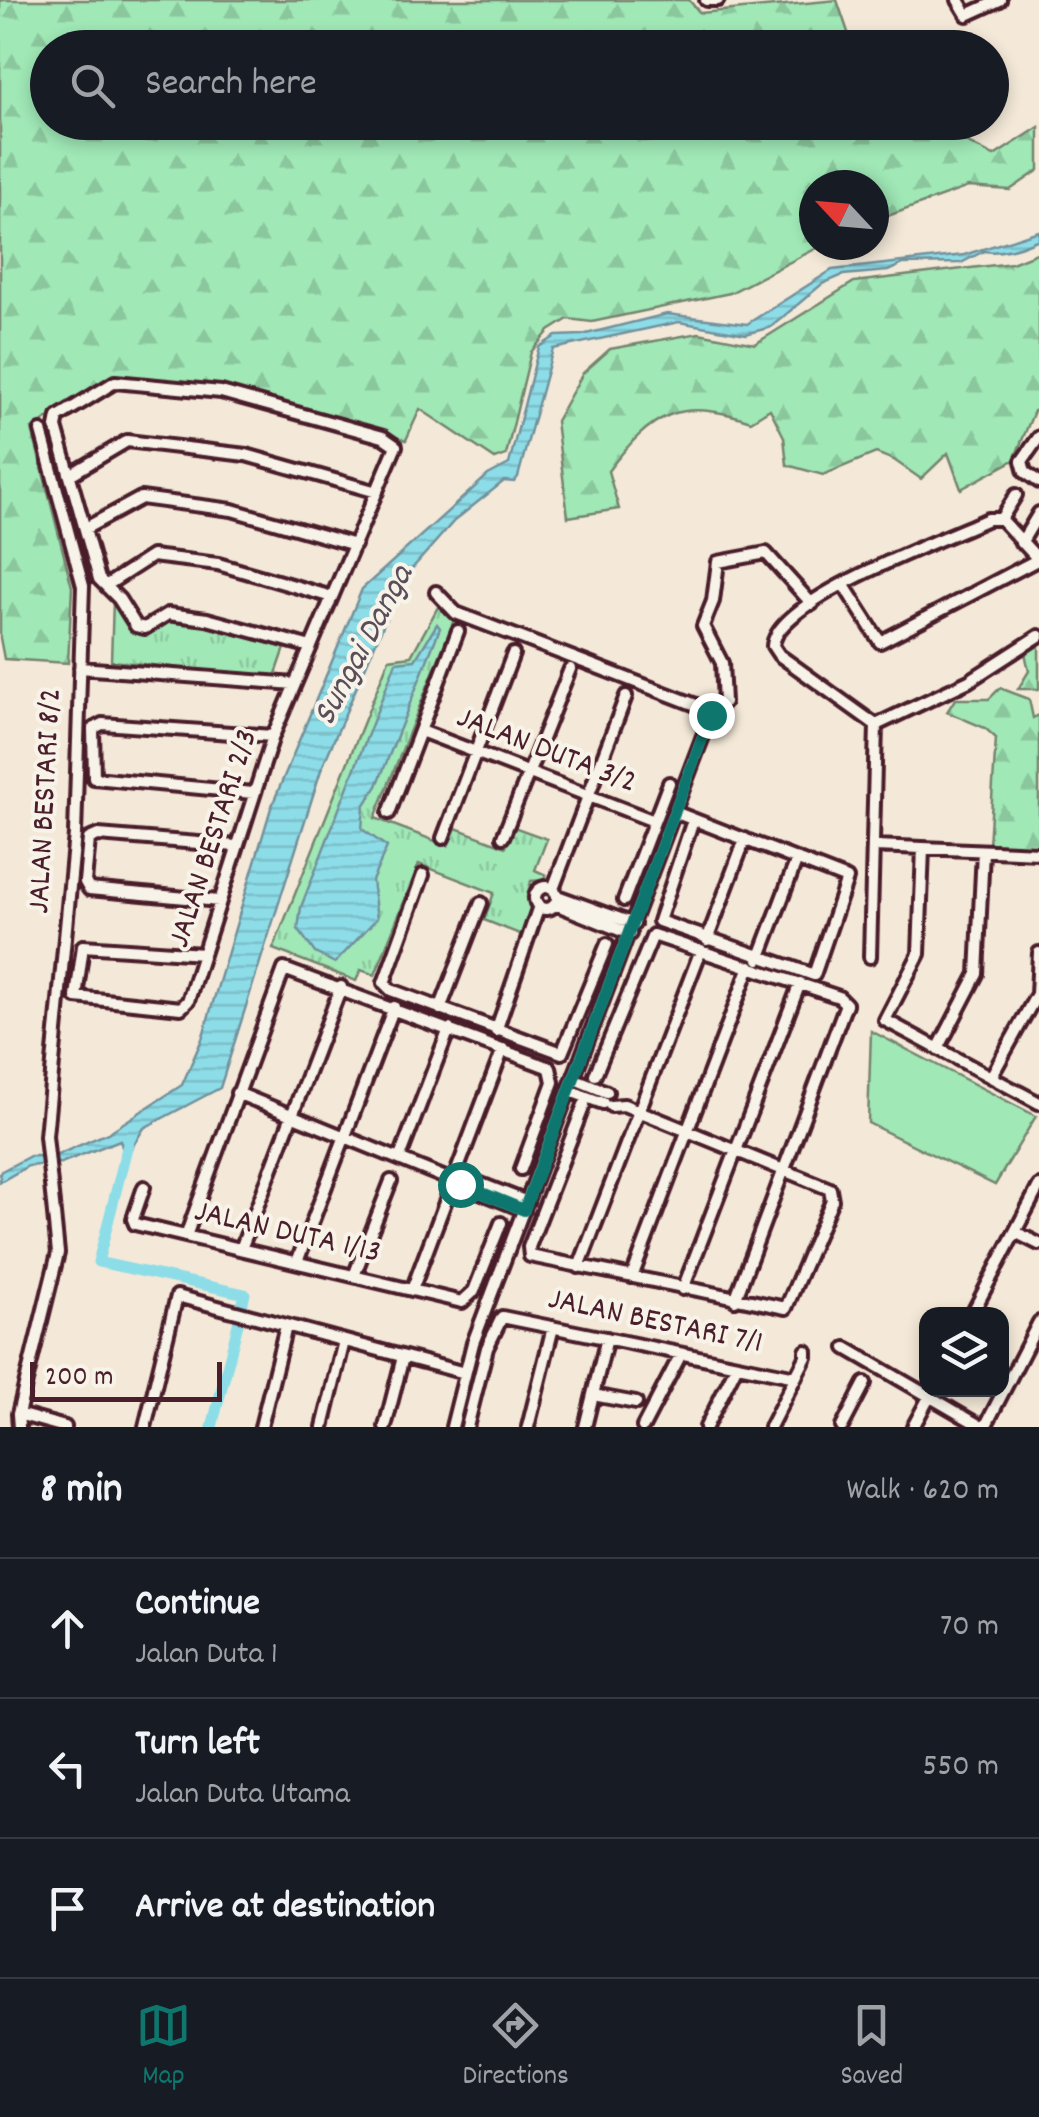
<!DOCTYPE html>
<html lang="en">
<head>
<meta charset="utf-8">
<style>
	:root { --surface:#171b24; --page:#20242c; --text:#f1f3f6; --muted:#9ea1a6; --line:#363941; --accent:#0f766e }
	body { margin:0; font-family:Dekko,sans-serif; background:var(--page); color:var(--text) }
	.controls { position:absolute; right:30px; bottom:30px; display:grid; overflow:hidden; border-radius:20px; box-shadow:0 5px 15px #0003 }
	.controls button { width:90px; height:90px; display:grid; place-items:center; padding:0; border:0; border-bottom:2px solid var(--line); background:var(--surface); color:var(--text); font:50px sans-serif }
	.compass { position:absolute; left:799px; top:170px; width:90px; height:90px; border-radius:50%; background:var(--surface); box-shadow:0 5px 15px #0003; rotate:296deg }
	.scale { position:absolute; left:30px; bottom:25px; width:192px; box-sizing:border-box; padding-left:10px; border:5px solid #4a1f2b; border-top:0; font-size:28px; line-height:35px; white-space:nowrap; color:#4a1f2b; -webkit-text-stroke:8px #f7f3e8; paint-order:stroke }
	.stop { position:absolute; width:30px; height:30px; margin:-22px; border:8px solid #0f766e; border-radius:50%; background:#fff }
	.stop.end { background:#0f766e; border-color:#fff; box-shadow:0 2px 10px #0008 }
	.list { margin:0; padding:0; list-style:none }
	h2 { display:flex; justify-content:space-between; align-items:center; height:130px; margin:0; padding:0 40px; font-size:42px }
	h2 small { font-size:32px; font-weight:400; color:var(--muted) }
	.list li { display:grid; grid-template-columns:65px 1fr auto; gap:30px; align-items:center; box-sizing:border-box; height:140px; padding:0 40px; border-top:2px solid var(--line) }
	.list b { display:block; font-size:38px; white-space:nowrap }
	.list p { margin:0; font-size:32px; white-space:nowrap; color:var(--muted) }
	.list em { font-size:32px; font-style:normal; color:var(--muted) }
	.icon { flex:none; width:55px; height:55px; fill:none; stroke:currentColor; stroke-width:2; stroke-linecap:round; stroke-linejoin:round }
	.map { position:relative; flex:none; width:1039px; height:1427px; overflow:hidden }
	.search { position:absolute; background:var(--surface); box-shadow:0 5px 15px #0003; left:30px; right:30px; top:30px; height:110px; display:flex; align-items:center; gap:25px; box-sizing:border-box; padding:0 35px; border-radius:55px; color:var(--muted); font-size:38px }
	.sheet { height:550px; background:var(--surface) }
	nav { display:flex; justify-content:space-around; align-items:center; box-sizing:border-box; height:140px; border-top:2px solid var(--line); background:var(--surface); font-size:28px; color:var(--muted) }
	nav a { display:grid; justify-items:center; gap:5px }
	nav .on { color:var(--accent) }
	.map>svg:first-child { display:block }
	.grass { fill:url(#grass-tufts); stroke:#758470; stroke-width:2.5 }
	.forest { fill:url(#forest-firs); stroke:#758470; stroke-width:2.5 }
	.pitch { fill:#a0e8b6; stroke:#758470; stroke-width:2.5 }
	.water { fill:url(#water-rules); stroke:#72919c; stroke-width:2.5 }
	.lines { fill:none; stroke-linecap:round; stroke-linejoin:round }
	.river { stroke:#8cdde8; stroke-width:11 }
	.minor-casing { stroke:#4a1f2b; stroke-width:18 }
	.minor { stroke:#f7f3e8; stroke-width:10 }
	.route { stroke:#0f766e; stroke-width:12 }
	.labels { text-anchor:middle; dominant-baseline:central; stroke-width:8; stroke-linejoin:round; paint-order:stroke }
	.street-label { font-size:32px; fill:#4a1f2b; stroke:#f7f3e8 }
	.water-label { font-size:35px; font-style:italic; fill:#5a4e5a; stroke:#f7f3e8 }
</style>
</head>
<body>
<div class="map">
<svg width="1039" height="1427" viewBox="0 0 1039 1427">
	<defs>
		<pattern id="grass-tufts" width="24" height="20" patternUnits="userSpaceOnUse" patternTransform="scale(2.5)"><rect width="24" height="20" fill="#a0e8b6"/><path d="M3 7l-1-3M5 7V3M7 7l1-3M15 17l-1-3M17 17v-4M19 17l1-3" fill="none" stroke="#8bc79d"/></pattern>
		<pattern id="forest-firs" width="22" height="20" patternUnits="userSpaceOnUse" patternTransform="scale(2.5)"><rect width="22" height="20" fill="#a0e8b6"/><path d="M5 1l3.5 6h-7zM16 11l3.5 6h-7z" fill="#8bc79d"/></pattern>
		<pattern id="water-rules" width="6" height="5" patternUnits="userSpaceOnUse" patternTransform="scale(2.5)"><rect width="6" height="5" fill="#8cdde8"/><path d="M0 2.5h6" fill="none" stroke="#7abdc7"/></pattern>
	</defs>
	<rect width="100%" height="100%" fill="#f4e9d8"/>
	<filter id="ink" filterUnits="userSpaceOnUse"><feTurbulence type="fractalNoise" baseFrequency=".01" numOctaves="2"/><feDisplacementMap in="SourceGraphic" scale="20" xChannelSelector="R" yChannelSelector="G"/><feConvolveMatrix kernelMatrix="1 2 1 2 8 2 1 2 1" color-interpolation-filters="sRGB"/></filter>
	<g filter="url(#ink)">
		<path class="grass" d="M113 600 131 630 142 635 166 622 205 626 285 648 275 677 111 661Z
			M438 607 454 620 375 818 448 846 456 828 506 847 514 827 547 839 535 870 546 875 544 880 531 881 527 898 533 907 522 935 484 920 494 893 419 864 375 975 361 970 356 981 273 949 389 659 411 656Z"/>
		<path class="forest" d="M0 0H689L700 13 837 0 853 47 48 48V122H926L994 156 1039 127V170L1010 190 968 187 874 221V185H814V245H823L730 293 592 322 568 319 549 331 531 352 506 455 495 459 420 409 406 440 221 388 111 377 32 429 72 587 68 663 4 659 0 638Z
			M1039 252V410L1034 411 1014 460 961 489 948 453 921 479 894 460 876 453 823 475 787 465 784 437 770 409 751 421C679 397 652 413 608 471L619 509 568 517 556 421 583 373 610 349 699 333 755 344 854 282 1012 263Z
			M1039 645V689H1018L1029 671 1025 653Z
			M1000 688 1029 699 1033 718 1039 715V847L989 845 996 738 985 728 947 712 955 699H989Z"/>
		<path class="pitch" d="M871 1031 1036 1116 995 1185 868 1123Z"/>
		<path class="water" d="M1039 231V239C1022 247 1003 254 984 251L961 263 903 264 888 271 843 275 822 284 771 327 746 334 679 322 553 349 518 477 514 482 504 481 454 521 403 579 321 770 220 1088 144 1128 129 1152 123 1151 120 1140 61 1163 28 1166 0 1182V1172L30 1156H55L108 1133 182 1085 202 1039 271 808 362 589 488 475 509 464 539 347 556 336 582 335 667 314 747 324 832 270 964 255Z
			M437 624 440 628 377 786 364 806 362 829 387 847 372 881 377 918 335 963 315 953 298 929 301 907 396 662 415 660Z"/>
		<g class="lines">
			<path class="river" d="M129 1140 98 1262 245 1294 241 1310
				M212 1427 239 1320"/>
			<g class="minor-casing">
				<path id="minor" d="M706 0H718
					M958 0 967 15 1000 0
					M1039 437 1022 461 1025 472 1039 482
					M70 475 127 441 246 455 377 492
					M1001 519 1016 495
					M86 528 141 498 232 510 355 545
					M1021 543 1039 513
					M843 584 880 642 1039 559
					M107 585 152 556 218 564 332 597
					M436 592 456 613 709 710 711 715 473 1343 452 1427
					M80 668 295 684
					M711 715 724 702 722 663 703 626 713 601 718 562 766 553 812 604
					M876 725 779 655 773 646C776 599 945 539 988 519H1001L1037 558
					M876 725 969 681 1039 636
					M421 731 654 821
					M253 793 94 778 93 729 102 724 273 736
					M389 813 458 631
					M677 813 847 879 814 975 659 921 691 826
					M503 837 570 669
					M443 838 513 654
					M875 846 1039 853
					M923 848 919 954 885 1020 1039 1103
					M423 875 384 983 391 990 562 1053 607 944
					M535 898a11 11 0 1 1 22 0a11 11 0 1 1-22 0Z
					M553 889 626 696
					M557 896 634 924
					M624 900 669 783
					M219 901 89 889 85 882 89 839 98 835 236 846
					M555 904 630 934
					M707 940 745 839
					M203 954 83 946 76 997 181 1008 188 1001 273 736 396 446 383 437 221 392 115 382 58 417 56 427 99 579 119 599 136 626 145 628 168 614 207 619 311 647
					M870 957 876 725
					M759 959 797 859
					M440 1009 481 903
					M496 1031 539 906
					M938 1049 977 974 983 851
					M595 1075 653 935 839 997 846 1004 735 1300
					M991 1077 1037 994 1039 953
					M575 1079 607 1092
					M570 1091 603 1103
					M237 1093 524 1210
					M584 1105 529 1247 530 1256 786 1308 832 1200 830 1189 624 1105 611 1106
					M400 1157 449 1029
					M454 1178 463 1177 527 1202
					M144 1187 133 1219 135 1224 462 1302 474 1291 501 1223
					M1015 1232 1039 1244
					M186 1236 284 969 550 1068 553 1082 521 1169
					M241 1249 341 987
					M297 1262 394 1007
					M579 1267 701 950
					M354 1276 391 1181
					M632 1277 750 966
					M683 1289 800 983
					M412 1290 503 1049
					M972 1314 1039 1186
					M846 1348 982 1427
					M593 1395 636 1403
					M18 1414 65 1427
					M19 1427 18 1414 58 1253 46 1136 75 834 83 586 41 431
					M145 1427 177 1296 465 1373
					M261 1427 286 1326
					M323 1427 344 1341
					M385 1427 403 1357
					M467 1427 487 1348 502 1317 796 1377
					M528 1427 553 1327
					M585 1427 607 1338
					M643 1427 681 1354
					M706 1427 737 1365
					M770 1427 806 1357V1351
					M842 1427 865 1383
					M913 1427 933 1390
					M985 1427 1039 1322"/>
			</g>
			<use href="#minor" class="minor"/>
		</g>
	</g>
	<g class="lines" filter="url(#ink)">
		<path class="route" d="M460 1184 524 1210 711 715"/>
	</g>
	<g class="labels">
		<g class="street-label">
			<text transform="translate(546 752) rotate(21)">JALAN DUTA 3/2</text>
			<text transform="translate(47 801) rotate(-87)">JALAN BESTARI 8/2</text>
			<text transform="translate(215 839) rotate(-72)">JALAN BESTARI 2/3</text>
			<text transform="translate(287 1234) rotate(13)">JALAN DUTA 1/13</text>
			<text transform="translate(655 1323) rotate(12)">JALAN BESTARI 7/1</text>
		</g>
		<g class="water-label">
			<text transform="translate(365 646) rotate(-62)">Sungai Danga</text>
		</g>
	</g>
</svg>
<div class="controls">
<button><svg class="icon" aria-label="layers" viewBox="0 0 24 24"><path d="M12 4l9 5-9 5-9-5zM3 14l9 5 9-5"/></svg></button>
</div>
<svg class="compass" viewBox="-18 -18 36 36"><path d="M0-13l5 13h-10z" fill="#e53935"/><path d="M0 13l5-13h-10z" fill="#9ea1a6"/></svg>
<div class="scale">200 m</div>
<div class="stop" style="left:460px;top:1184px"></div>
<div class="stop end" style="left:711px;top:715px"></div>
<div class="search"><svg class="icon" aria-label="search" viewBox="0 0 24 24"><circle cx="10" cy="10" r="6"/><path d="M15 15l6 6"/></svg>Search here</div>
</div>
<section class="sheet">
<h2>8 min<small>Walk · 620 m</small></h2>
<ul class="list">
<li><svg class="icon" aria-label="ahead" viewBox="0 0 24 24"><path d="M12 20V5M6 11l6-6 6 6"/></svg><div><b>Continue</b><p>Jalan Duta 1</p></div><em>70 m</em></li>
<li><svg class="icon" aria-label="left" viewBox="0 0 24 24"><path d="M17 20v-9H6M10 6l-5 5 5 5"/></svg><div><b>Turn left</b><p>Jalan Duta Utama</p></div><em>550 m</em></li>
<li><svg class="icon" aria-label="arrive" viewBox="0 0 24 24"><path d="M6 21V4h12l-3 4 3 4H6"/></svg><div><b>Arrive at destination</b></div></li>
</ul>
</section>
<nav>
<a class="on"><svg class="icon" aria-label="map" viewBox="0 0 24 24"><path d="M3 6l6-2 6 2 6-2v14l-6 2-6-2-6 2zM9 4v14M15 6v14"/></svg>Map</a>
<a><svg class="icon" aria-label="directions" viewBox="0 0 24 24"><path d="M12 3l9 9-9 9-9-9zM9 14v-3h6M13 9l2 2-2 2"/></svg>Directions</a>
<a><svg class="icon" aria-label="saved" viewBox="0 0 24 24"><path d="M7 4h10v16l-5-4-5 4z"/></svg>Saved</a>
</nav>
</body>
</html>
